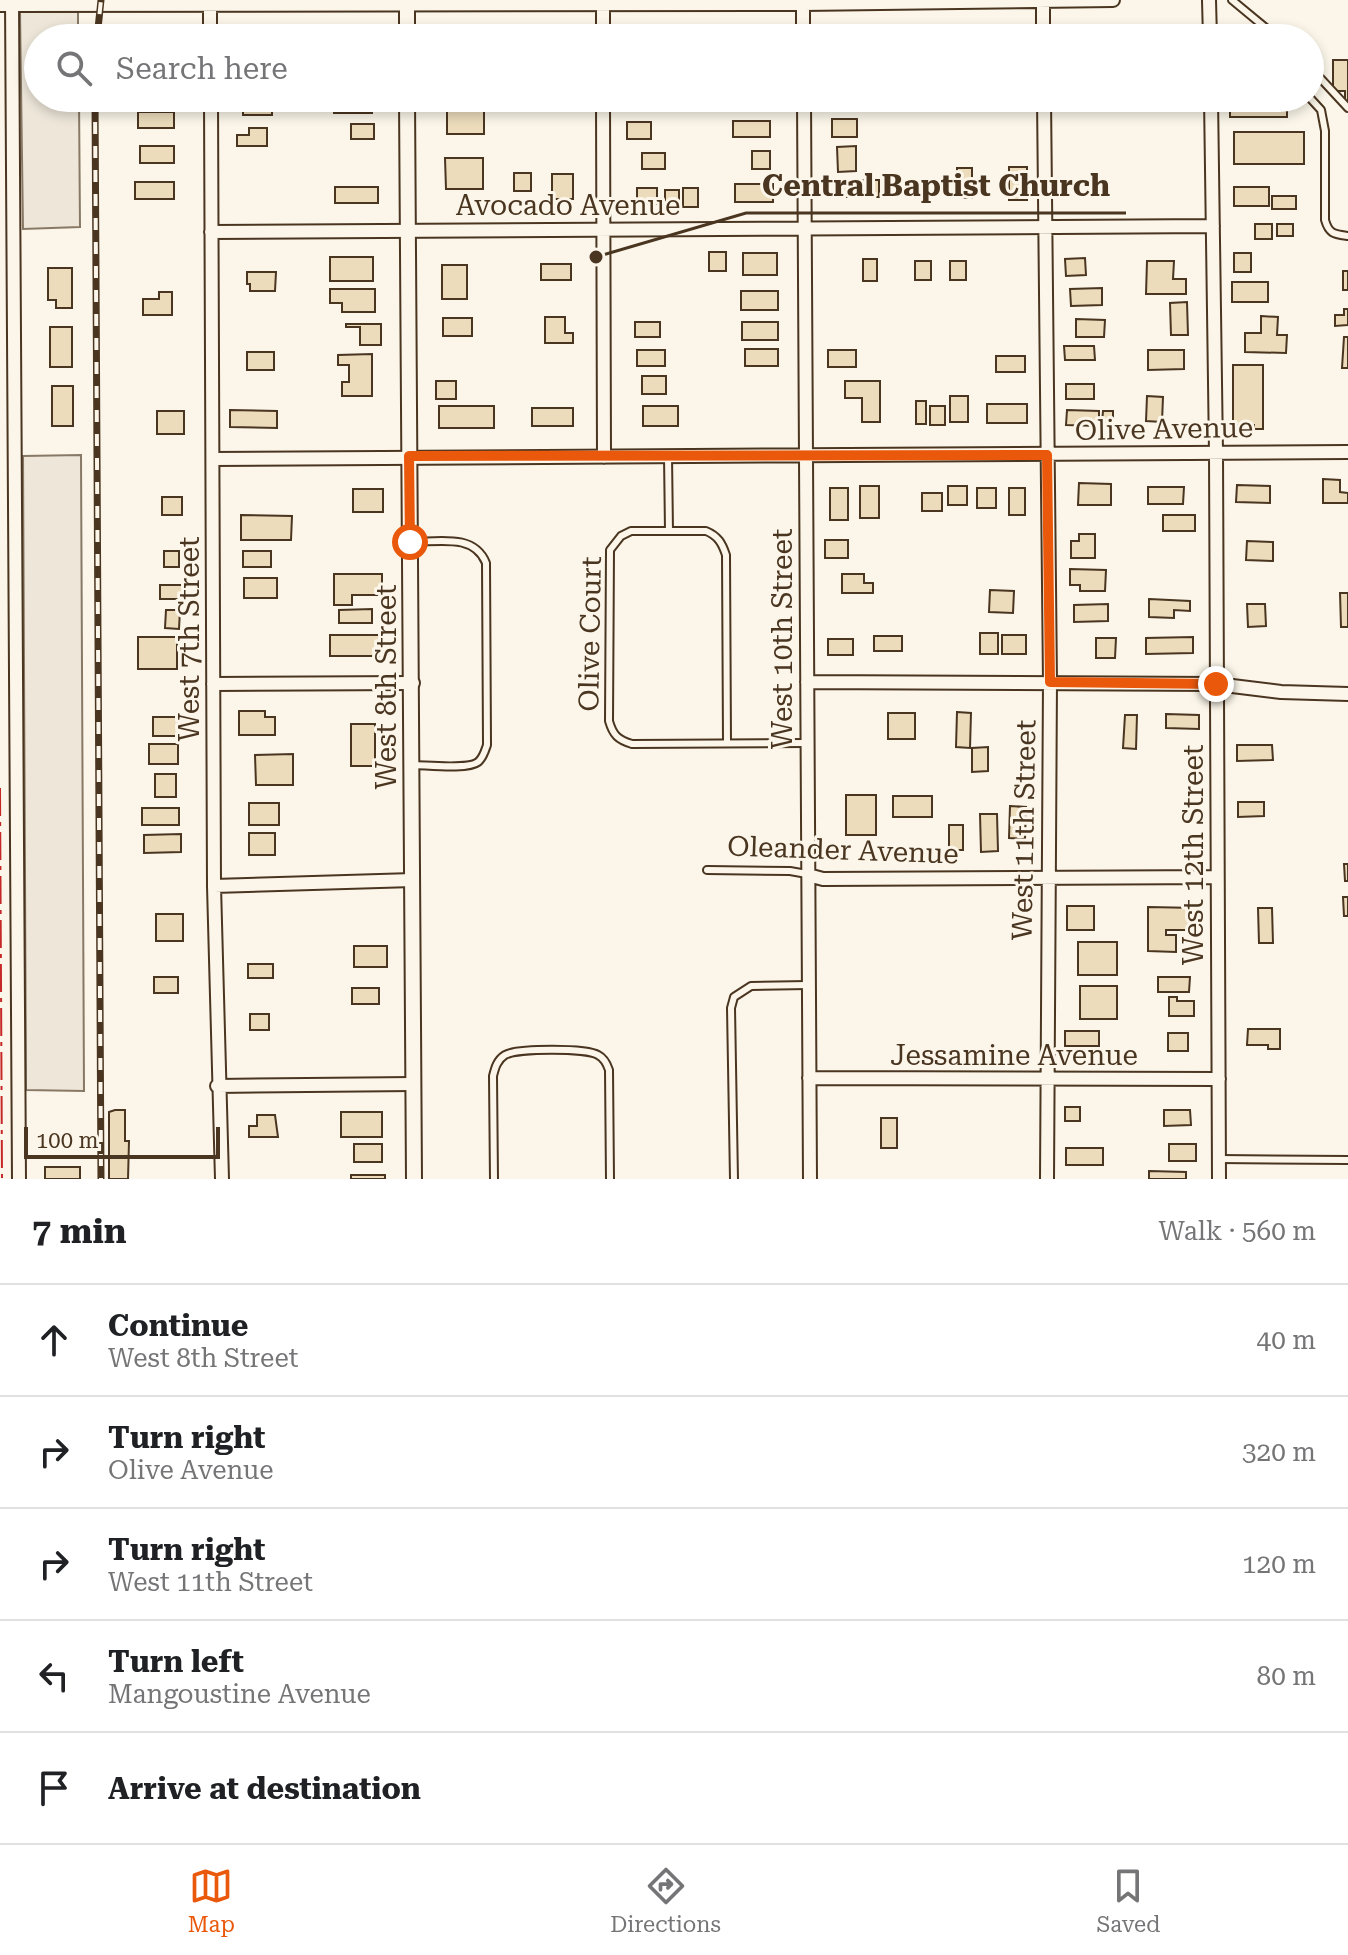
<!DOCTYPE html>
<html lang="en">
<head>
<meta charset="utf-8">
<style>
	:root { --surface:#fff; --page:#f2f2f2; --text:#202124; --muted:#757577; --line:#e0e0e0; --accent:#ea580c }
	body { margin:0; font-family:"Roboto Serif",serif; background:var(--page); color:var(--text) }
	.scale { position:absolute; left:24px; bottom:20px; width:196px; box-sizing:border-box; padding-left:8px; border:4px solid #4a3520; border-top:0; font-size:22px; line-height:28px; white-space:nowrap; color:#4a3520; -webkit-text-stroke:6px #fbf6e9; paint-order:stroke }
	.stop { position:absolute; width:24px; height:24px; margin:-18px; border:6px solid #ea580c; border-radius:50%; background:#fff }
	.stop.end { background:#ea580c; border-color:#fff; box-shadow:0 2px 8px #0008 }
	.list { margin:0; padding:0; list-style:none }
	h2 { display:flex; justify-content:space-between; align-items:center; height:104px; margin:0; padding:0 32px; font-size:34px }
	h2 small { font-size:26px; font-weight:400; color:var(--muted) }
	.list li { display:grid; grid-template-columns:52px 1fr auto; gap:24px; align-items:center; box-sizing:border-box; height:112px; padding:0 32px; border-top:2px solid var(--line) }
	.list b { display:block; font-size:30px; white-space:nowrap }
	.list p { margin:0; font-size:26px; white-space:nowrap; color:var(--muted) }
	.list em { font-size:26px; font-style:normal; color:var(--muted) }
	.icon { flex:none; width:44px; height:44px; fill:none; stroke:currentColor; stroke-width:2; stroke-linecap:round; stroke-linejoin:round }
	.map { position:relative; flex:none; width:1348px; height:1179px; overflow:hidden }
	.search { position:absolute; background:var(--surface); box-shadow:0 4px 12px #0003; left:24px; right:24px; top:24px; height:88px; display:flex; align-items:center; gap:20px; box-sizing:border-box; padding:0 28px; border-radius:44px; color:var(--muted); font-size:30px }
	.sheet { height:664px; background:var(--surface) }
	nav { display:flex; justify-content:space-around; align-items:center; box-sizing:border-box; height:112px; border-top:2px solid var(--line); background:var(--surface); font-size:22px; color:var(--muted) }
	nav a { display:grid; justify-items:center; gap:4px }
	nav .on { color:var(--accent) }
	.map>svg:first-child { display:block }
	.green { fill:#ede6d9; stroke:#887966; stroke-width:2 }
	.building { fill:#ecdcbc; stroke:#4a3520; stroke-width:2 }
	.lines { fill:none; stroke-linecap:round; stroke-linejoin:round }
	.service-casing { stroke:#4a3520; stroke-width:10 }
	.minor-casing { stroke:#4a3520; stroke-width:16 }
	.tertiary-casing { stroke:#4a3520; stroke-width:18 }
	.service { stroke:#fbf6e9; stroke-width:6 }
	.minor { stroke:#fbf6e9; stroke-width:12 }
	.tertiary { stroke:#fbf6e9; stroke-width:14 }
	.rail-casing { stroke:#4a3520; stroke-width:7 }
	.rail { stroke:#fbf6e9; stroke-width:4; stroke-dasharray:12; stroke-linecap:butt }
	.power { stroke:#c62828; stroke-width:2; stroke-dasharray:28 6 4 6; stroke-linecap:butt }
	.route { stroke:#ea580c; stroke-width:10 }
	.labels { text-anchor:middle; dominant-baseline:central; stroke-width:6; stroke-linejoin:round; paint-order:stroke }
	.street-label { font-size:28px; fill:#4a3520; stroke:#fbf6e9 }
	.leader { fill:none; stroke:#4a3520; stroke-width:3 }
	.callout-dot { fill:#4a3520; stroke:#fbf6e9; stroke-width:3 }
	.callout-label { font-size:30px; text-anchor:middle; font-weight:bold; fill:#4a3520; stroke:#fbf6e9; stroke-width:6; stroke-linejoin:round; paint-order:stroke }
</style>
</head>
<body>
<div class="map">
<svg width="1348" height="1179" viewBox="0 0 1348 1179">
	<rect width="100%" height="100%" fill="#fbf6e9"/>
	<path class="green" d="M20 12H78V38H38V98H79L80 227 23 229Z
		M81 455 84 1091 26 1090 23 456Z"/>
	<path class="building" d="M1170 26H1192V38H1170Z
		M271 33H287V38H271Z
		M353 34H382V38H353Z
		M1333 60H1348V102H1345V91H1333Z
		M243 98H272V115H243Z
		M334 98H372V113H334Z
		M640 98H684V106H640Z
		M746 98H773V108H746Z
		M1230 98H1287V117H1230Z
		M484 102V134H447V103Z
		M138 112H174V128H138Z
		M832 119H857V137H832Z
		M733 121H770V137H733Z
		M627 122H651V139H627Z
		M351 124H374V139H351Z
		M249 128H267V146H237V135H249Z
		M1234 132H1304V164H1234Z
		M140 146H174V163H140Z
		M856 146V171L838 172 837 147Z
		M752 151H770V169H752Z
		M642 153H665V169H642Z
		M445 158H483V189H446Z
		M1009 167H1027V200H1009Z
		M957 168H972V198H957Z
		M514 173H531V191H514Z
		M552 174H573V199H552Z
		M837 180H879V197H837Z
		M135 182H174V199H135Z
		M735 184H773V202H735Z
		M335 187H378V203H335Z
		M1234 187H1269V206H1234Z
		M637 188H657V204H637Z
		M683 188H698V207H683Z
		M665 190H679V208H665Z
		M1272 196H1296V209H1272Z
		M1255 224H1272V239H1255Z
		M1277 224H1293V236H1277Z
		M709 252H726V271H709Z
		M743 253H777V275H743Z
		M1234 253H1251V272H1234Z
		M330 257H373V281H330Z
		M1085 258 1086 275 1066 276 1065 259Z
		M863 259H877V281H863Z
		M915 261H931V280H915Z
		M950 261H966V280H950Z
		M1147 261H1174L1173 279H1186V294H1146Z
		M541 264H571V280H541Z
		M442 265H467V299H442Z
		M48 268H72V308H56V300H48Z
		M1343 271H1348V290H1343Z
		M247 272H276L275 291H250V284H247Z
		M1232 282H1268V302H1232Z
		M1102 288V305L1071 306 1070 289Z
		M330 289H375V312H342V303H330Z
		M741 291H778V310H741Z
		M159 292H172V315H143V299H159Z
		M1187 302 1188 335H1171L1170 303Z
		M1344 309H1348V325L1335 326V315H1344Z
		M1261 316 1278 317 1277 335H1287L1286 353 1245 352V333H1261Z
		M545 317H565V333H573V343H545Z
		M443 318H472V336H443Z
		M1076 319 1105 320 1104 337H1076Z
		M635 322H660V337H635Z
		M742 322H778V340H742Z
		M346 324H381V345H360V327H346Z
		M50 327H72V367H50Z
		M1344 337H1348V368H1342Z
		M1064 346H1094L1095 360H1065Z
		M745 349H778V366H745Z
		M637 350H665V366H637Z
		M828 350H856V367H828Z
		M1148 350H1184V369L1148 370Z
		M247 352H274V370H247Z
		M372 354V396H342V382H349V365H338V355Z
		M996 356H1025V372H996Z
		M1233 365H1263V429H1254V425H1233Z
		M642 376H666V394H642Z
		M436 381H456V399H436Z
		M845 381H880V422H862V398H845Z
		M1066 384H1094V399H1066Z
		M52 386H73V426H52Z
		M950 396H968V422H950Z
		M1147 396 1163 397 1162 422 1146 421Z
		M916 401H926V424H916Z
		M987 404H1027V423H987Z
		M439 406H494V428H439Z
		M643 406H678V426H643Z
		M930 406H945V425H930Z
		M532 408H573V426H532Z
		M230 410 277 411V428L230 427Z
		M1067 410 1099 411V426L1066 425Z
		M157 411H184V434H157Z
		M1103 411H1113V423H1102Z
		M1323 479 1340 480V492L1348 493V503H1323Z
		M1079 483 1111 484V505H1078Z
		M1237 485 1270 486V503L1236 502Z
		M860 486H879V518H860Z
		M948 486H967V505H948Z
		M1148 487H1184L1183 504H1148Z
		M830 488H848V520H830Z
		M977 488H996V508H977Z
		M1009 488H1025V515H1009Z
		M353 489H383V512H353Z
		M922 493H942V511H922Z
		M162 497H182V515H162Z
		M241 515 292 516 291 540H241Z
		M1163 515H1195V531H1163Z
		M1079 534H1095V558H1071V541H1079Z
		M825 540H848V558H825Z
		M1247 541 1273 542V561L1246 560Z
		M164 551H179V567H164Z
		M243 551H271V567H243Z
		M1070 569 1106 570 1105 591H1080V585H1070Z
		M334 574H382V595H352V605H334Z
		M842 574H864V583H873V593H842Z
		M244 578H277V598H244Z
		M160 585H183V599H160Z
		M990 590 1014 591 1013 613 989 612Z
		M1340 593H1348V627H1341Z
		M1149 599 1190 601V611L1174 610V618L1149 617Z
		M1108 604V621L1074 622V605Z
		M1247 604H1265L1266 626 1248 627Z
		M372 609V623H339V610Z
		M166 610H180L179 629 165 628Z
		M980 633H998V654H980Z
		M330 635H379V656H330Z
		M1002 635H1026V654H1002Z
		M874 636H902V651H874Z
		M138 637H177V669H138Z
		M1193 637V653L1146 654V638Z
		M1096 638H1116L1115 658H1096Z
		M828 639H853V655H828Z
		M239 711H265V717H275V735H239Z
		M957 712 971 713 970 748 956 747Z
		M888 713H915V739H888Z
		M1166 714 1199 715V729L1166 728Z
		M1125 715H1137L1136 749 1123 748Z
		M153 717H178V736H153Z
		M351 724H375V766H351Z
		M149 744H178V764H149Z
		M1237 745H1272L1273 760 1237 761Z
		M988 747V771L972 772V748Z
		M293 754V785H256L255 755Z
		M155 774H176V797H155Z
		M846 795H876V835H846Z
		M893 796H932V817H893Z
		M1238 802H1264V816L1238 817Z
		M249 803H279V825H249Z
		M1010 806 1026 807 1025 839 1009 838Z
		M142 808H179V825H142Z
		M980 814H997L998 851 981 852Z
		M949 825H963V850H949Z
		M249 833H275V855H249Z
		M181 834V852L144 853V835Z
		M1344 864H1348V881H1345Z
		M1343 897H1348V916H1344Z
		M1067 906H1094V930H1067Z
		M1148 907 1197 908V930H1166V935H1176V952L1148 951Z
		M1258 908H1272L1273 943H1259Z
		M156 914H183V941H156Z
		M1078 942H1117V975H1078Z
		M354 946H387V967H354Z
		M248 964H273V978H248Z
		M154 977H178V993H154Z
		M1158 977H1190L1189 992H1158Z
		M1080 986H1117V1019H1080Z
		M352 988H379V1004H352Z
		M1169 997H1177V1001H1194V1016H1169Z
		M250 1014H269V1030H250Z
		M1248 1029H1280V1049H1268V1045H1247Z
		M1065 1031H1099V1046H1065Z
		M1168 1033H1188V1051H1168Z
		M1065 1107H1080V1121H1065Z
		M115 1110H125V1141H129L128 1179H109V1112Z
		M1164 1110H1190L1191 1125 1164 1126Z
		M341 1112H382V1137H341Z
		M257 1115H275L278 1137H249V1126H257Z
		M881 1118H897V1148H881Z
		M354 1144H382V1162H354Z
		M1169 1144H1196V1161H1169Z
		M1066 1148H1103V1165H1066Z
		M45 1167H80V1179H45Z
		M1149 1171 1186 1172V1179H1149Z
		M351 1175H385V1179H351Z"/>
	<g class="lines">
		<g class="service-casing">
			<path id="service" d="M1232 0 1278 38
				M1310 67 1348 108
				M1310 98 1321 110 1325 131V220C1329 234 1334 234 1348 236
				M668 456 669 531
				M410 542C438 542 474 533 486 563L487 745C485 751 483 758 478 762 468 770 426 765 412 765
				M727 743 726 555C722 543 718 536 706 531H631L621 536 610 550 609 721C613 735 618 740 632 744L807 743
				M707 870 790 871 807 874
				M1219 1159 1348 1160
				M494 1179 493 1076C495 1068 497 1060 505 1055 517 1048 587 1048 598 1055 604 1058 607 1064 609 1070L610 1179
				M734 1179 731 1008 734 997 751 986 808 985"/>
		</g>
		<g class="minor-casing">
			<path id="minor" d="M12 0 19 1179
				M210 0V38
				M603 0V38
				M803 0V38
				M1043 0V38
				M1209 0 1210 38
				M0 5 803 4 1113 0
				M211 98 214 886 222 1179
				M603 98 604 457
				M804 98 810 1179
				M1044 98 1050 682 1047 1179
				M1211 98 1216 453 1219 1179
				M211 232 1213 226
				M213 459 1348 452
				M807 682 1216 684 1281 692 1348 694
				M213 684 413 683
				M808 875 823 879 1217 877
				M214 886 413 880
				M809 1078 1219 1079
				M217 1086 414 1084"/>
		</g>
		<g class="tertiary-casing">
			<path id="tertiary" d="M407 0V38
				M407 98 414 1179"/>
		</g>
		<use href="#service" class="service"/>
		<use href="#minor" class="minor"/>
		<use href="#tertiary" class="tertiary"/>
		<g class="rail-casing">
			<path id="rail" d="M97 38 101 0
				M95 98 101 1179"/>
		</g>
		<use href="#rail" class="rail"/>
		<path class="power" d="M0 788 2 1179"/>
	</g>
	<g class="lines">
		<path class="route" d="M410 542 409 456 1047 455 1050 682 1216 684"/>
	</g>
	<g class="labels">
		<g class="street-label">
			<text x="568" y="205">Avocado Avenue</text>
			<text transform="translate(1164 429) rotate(-1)">Olive Avenue</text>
			<text transform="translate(590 634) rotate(-89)">Olive Court</text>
			<text transform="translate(189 639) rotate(-90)">West 7th Street</text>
			<text transform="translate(782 639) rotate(-90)">West 10th Street</text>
			<text transform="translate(386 687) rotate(-90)">West 8th Street</text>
			<text transform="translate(1024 830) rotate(-89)">West 11th Street</text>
			<text transform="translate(843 850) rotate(2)">Oleander Avenue</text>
			<text transform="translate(1193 855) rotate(-90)">West 12th Street</text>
			<text x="1014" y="1055">Jessamine Avenue</text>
		</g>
	</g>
	<path class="leader" d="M596 257L746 213H1126"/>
	<circle class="callout-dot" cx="596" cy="257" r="8"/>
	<g class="callout-label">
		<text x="936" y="196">Central Baptist Church</text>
	</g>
</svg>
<div class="scale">100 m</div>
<div class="stop" style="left:410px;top:542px"></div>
<div class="stop end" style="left:1216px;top:684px"></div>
<div class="search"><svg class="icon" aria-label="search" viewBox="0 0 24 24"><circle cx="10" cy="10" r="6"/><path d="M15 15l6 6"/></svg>Search here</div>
</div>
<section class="sheet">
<h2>7 min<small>Walk · 560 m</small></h2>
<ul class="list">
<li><svg class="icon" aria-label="ahead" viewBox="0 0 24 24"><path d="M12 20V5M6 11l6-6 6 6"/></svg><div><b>Continue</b><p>West 8th Street</p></div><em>40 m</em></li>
<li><svg class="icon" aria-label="right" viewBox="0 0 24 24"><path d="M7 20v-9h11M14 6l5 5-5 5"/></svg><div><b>Turn right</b><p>Olive Avenue</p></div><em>320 m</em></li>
<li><svg class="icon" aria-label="right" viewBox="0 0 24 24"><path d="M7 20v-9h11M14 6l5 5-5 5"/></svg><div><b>Turn right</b><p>West 11th Street</p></div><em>120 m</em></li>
<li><svg class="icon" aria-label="left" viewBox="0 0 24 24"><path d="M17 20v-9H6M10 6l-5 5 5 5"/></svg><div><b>Turn left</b><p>Mangoustine Avenue</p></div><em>80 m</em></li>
<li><svg class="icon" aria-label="arrive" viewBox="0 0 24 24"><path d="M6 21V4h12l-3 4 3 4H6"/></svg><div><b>Arrive at destination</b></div></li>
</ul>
</section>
<nav>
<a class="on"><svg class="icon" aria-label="map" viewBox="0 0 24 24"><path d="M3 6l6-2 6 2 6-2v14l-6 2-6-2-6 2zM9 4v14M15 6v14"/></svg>Map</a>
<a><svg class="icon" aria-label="directions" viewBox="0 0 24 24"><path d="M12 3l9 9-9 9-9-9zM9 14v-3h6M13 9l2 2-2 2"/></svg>Directions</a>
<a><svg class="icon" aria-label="saved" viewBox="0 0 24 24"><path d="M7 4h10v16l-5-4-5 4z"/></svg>Saved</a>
</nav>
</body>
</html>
